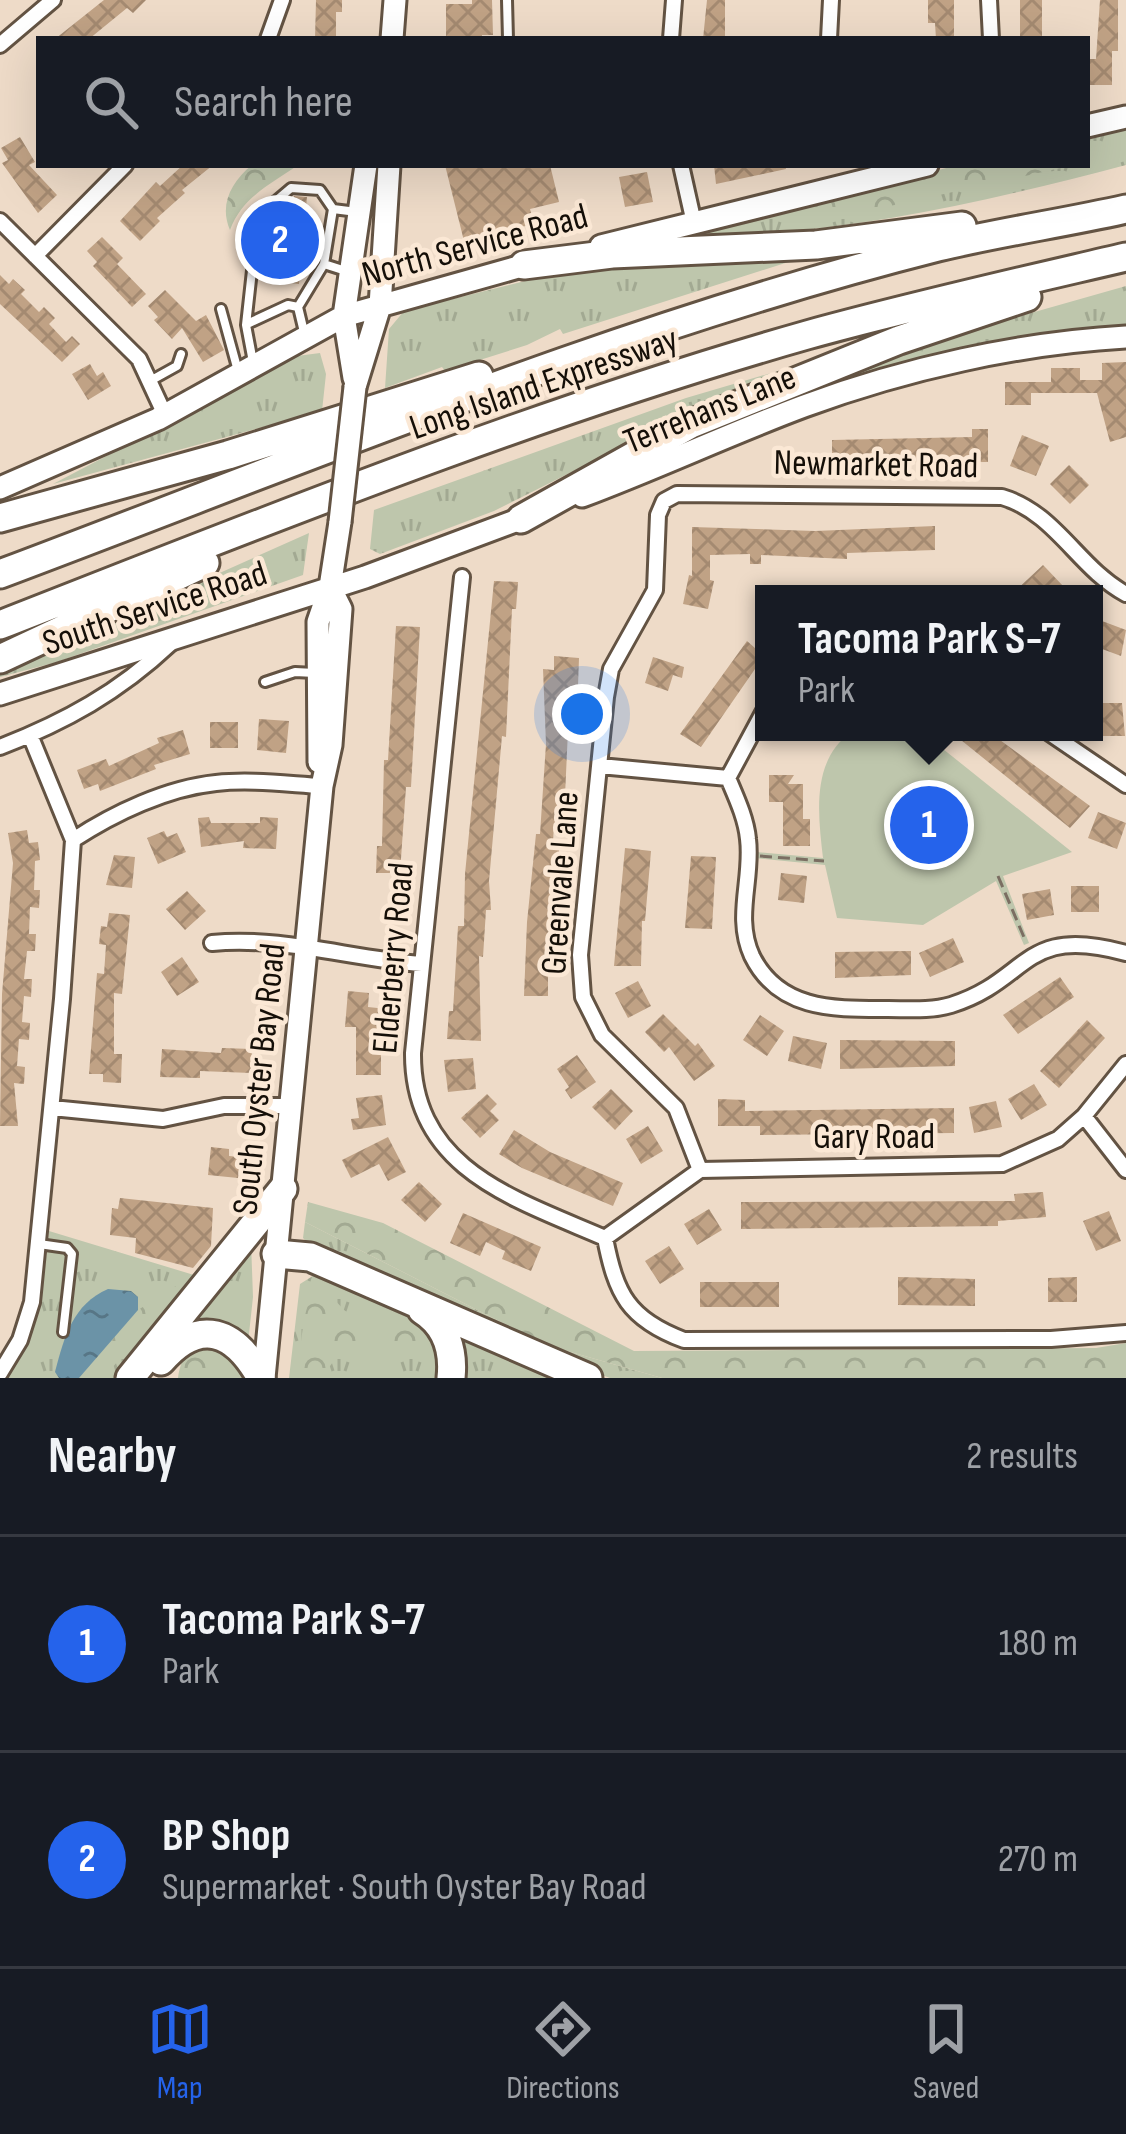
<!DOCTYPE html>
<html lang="en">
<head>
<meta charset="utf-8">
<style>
	:root { --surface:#171b24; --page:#20242c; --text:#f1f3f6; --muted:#9ea1a6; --line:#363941; --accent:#2563eb }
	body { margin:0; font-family:"Sofia Sans Condensed",sans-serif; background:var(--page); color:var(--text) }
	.you { position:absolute; left:582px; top:714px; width:42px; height:42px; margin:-30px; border:9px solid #fff; border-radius:50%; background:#1a73e8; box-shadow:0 0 0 18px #1a73e833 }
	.badge { display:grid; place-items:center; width:78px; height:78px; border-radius:50%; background:var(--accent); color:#fff; font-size:39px; font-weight:700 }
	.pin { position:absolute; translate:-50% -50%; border:6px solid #fff; box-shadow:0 3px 12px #0006 }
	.popup { position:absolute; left:755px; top:585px; width:348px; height:156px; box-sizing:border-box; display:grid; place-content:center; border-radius:0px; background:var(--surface); filter:drop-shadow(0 3px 9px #0005); font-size:39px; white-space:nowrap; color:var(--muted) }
	.popup b { font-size:45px; color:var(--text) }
	.popup::after { content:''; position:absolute; left:50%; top:100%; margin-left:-24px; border:24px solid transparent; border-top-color:var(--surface) }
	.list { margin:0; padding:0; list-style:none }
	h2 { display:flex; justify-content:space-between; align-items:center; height:156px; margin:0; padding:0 48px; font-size:51px }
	h2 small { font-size:39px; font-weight:400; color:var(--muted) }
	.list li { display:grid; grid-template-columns:78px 1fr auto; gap:36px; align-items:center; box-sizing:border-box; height:216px; padding:0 48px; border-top:3px solid var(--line) }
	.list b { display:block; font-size:45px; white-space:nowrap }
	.list p { margin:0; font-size:39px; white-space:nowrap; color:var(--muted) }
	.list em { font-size:39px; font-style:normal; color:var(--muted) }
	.icon { flex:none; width:66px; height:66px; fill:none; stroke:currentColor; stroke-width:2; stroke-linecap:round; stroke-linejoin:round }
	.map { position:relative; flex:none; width:1126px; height:1378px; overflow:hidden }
	.search { position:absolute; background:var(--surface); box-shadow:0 12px 48px #0002; left:36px; right:36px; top:36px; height:132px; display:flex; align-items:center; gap:30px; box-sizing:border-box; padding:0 42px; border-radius:0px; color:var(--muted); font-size:45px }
	.sheet { height:588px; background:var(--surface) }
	nav { display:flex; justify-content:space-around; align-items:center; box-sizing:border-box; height:168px; border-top:3px solid var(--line); background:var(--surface); font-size:33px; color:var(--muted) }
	nav a { display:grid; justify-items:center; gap:6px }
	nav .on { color:var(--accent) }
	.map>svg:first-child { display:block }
	.grass { fill:url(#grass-tufts) }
	.forest { fill:url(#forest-crowns) }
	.park { fill:#bec6ac }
	.water { fill:url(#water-ripples) }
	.building { fill:url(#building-cross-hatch) }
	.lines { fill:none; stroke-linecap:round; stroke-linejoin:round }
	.service-casing { stroke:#635343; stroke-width:14 }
	.minor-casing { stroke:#635343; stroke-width:20 }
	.secondary-casing { stroke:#635343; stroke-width:27 }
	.motorway-casing { stroke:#635343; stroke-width:33 }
	.path { stroke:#7b6e62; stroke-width:3; stroke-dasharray:12 6; stroke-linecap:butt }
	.service { stroke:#fff; stroke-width:8 }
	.minor { stroke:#fff; stroke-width:14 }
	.secondary { stroke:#fff; stroke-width:21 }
	.motorway { stroke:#fff; stroke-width:27 }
	.secondary-bridge-casing { stroke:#635343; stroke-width:27; stroke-linecap:butt }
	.secondary-bridge { stroke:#fff; stroke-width:21 }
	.labels { text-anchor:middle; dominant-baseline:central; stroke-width:9; stroke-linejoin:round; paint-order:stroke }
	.street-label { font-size:36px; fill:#150f08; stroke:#fbe8d5 }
</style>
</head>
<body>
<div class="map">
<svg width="1126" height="1378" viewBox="0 0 1126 1378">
	<defs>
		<pattern id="grass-tufts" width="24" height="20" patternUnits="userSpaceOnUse" patternTransform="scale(3)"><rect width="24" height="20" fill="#bec6ac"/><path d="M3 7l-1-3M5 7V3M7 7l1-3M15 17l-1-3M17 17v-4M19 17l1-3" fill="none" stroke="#a2a992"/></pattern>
		<pattern id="forest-crowns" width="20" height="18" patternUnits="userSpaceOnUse" patternTransform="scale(3)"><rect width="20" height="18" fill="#bec6ac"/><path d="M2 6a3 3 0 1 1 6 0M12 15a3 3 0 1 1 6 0" fill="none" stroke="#a2a992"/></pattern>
		<pattern id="water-ripples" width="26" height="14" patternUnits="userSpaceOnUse" patternTransform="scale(3)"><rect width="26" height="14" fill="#6b93a7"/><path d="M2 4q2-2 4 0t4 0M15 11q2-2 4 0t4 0" fill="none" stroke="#577686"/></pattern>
		<pattern id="building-cross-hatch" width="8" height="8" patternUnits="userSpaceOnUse" patternTransform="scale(3)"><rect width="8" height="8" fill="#c0a285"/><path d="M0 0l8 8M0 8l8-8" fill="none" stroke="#a48a71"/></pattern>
	</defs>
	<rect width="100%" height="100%" fill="#eedbc8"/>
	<path class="grass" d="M1126 122V165C978 204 829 238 674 237L958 165H1087V132Z
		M804 257 563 334 560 329 527 345 445 371 442 367 385 388 389 329 404 311 610 260Z
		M1126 286V325C961 337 828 392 674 448L672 441 890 353Z
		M320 353 326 374 322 411 53 484 297 356Z
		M839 353 693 411 494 511 380 554 370 549 374 510 686 398Z
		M309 533 303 575 57 662 0 677V671Z
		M251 1208 118 1378H7C38 1328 43 1289 49 1231L194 1275Z
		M305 1222 546 1345 662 1378H610L558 1359 307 1242 303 1238Z
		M251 1242 253 1297 248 1343 171 1337Z
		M319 1272 439 1329 444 1378H289L300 1284Z
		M449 1324 575 1378H456Z"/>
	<path class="forest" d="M252 165H298C271 184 242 197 230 230 219 205 231 182 252 165Z
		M976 165H1074L881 208 748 221Z
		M308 1202 383 1223 634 1351 1096 1348 1126 1343V1378H662L546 1345 305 1222Z
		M195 1274 103 1378H79L138 1310Z
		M328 1293 347 1313 401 1317 422 1332 417 1349C391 1356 363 1354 336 1358L321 1378H289C306 1353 298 1322 312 1296Z
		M214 1339 242 1367 243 1378H178C182 1352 191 1347 214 1339Z"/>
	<path class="park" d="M851 732H931L928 737 1072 852 1003 876 1029 943 1024 945 996 881 923 925 837 918 825 865 755 858 756 852 823 858C818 814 811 761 851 732Z"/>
	<path class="water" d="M108 1289 131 1291 138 1297V1310L79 1378H59L55 1372C64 1337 73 1304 108 1289Z"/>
	<path class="building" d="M104 0H146L133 13 127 8 89 39H55Z
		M316 0H342V12H336V39H315Z
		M472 0H492L493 35H482V39H446V4H472Z
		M707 0H725V39H703Z
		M928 0H954V39H936L935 23H928Z
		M1020 0H1042V39H1020Z
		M1100 0H1118V51H1112V85H1089L1087 59H1096Z
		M20 137 35 162 29 165 57 195 38 213 2 163 8 160 1 148Z
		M183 165H213L182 190 185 193 157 218 160 221 140 241 120 221 156 182 160 186Z
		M445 165H550L559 202 530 209 534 224 464 241Z
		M714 165H785L786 169 716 184Z
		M647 172 653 202 625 207 619 177Z
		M294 196 307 197 299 284 284 282 287 245 270 244 272 229 289 230Z
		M102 237 123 258 117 264 146 294 132 307 93 266 97 262 87 251Z
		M0 275 9 284 13 279 25 290 21 294 39 312 44 307 55 318 49 324 66 342 72 336 80 344 62 362 0 304Z
		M165 290 196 321 206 315 224 350 203 362 182 328 172 339 154 320 158 317 148 306Z
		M1126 362V437L1110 442 1097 393H1031V405H1005V382H1051V368H1080V380H1102V363Z
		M90 364 97 376 103 372 111 386 88 400 72 374Z
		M972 429H988V462L832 463V440L972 437Z
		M1022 435 1049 446 1036 476 1010 466Z
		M1069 465 1089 485 1070 504 1050 484Z
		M935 526V550L847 553V559L761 555V564H750V554L710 555V580L714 581 708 609 683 604 689 575 692 576V527L815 531Z
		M1043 565 1064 587 1057 594H1012Z
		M494 581 518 582 516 609H512L506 737 502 736 489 881 491 910H486L483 957 479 956 481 1041 447 1039 449 1011H453L458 926H464L465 874Z
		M1102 621 1126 630 1121 656 1094 646Z
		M396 626 420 627 411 787H406L400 873H376L377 846H382L384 760H388Z
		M747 641 764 656 701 747 680 734Z
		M554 656 579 658 578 686H570L564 818 561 826 554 825 553 841 560 842 548 951V996H524L527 922 536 834H540L546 744 543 669 554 670Z
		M653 657 684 667 682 678 673 675 668 691 645 683Z
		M1100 703H1122L1125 736H1100Z
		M259 719 289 721 286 753 257 750Z
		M210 722H238V748H210Z
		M183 730 190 754 154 765 156 769 100 791 98 784 84 789 77 770 106 759 109 766 159 743 157 738Z
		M951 732H989L1090 806 1070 828Z
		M769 775H794L788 784H803V819H810V846H783V802H769Z
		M1098 812 1126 823 1117 849 1088 838Z
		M209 817 211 823H260V817L278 818 276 849 243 848 244 841 201 847 198 818Z
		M27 830 29 843 38 842 40 860 35 861 34 890H40L39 908 30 907 29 934H36L35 951H27L24 979H32L31 997 24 996 22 1022 30 1023 29 1040 19 1039 17 1066 25 1067 24 1084 14 1083 18 1126H0L2 994 13 863 8 833Z
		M164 831 167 837 177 833 186 852 158 864 147 838Z
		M625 848 651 851 645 921H642L641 966H614Z
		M114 855 135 857 132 888 106 885Z
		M691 856 716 857 712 929 685 928Z
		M781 873 807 876 804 903 778 900Z
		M1071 886H1099V912H1071Z
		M1050 889 1054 915 1027 920 1022 894Z
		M187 891 206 911 185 930 166 909Z
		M109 913 130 915 122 994 114 993V1054H122L121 1083 103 1082V1074H89L97 973 104 974 106 945 99 944 101 926 107 927Z
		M953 938 964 962 930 977 919 953Z
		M911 951V975L835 978V952Z
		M182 957 199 982 177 996 161 972Z
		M1060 977 1074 997 1018 1034 1003 1015Z
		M638 981 651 1006 628 1018 615 993Z
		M348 991 369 993 368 1007 387 1009 385 1029H381V1075H356V1027H345Z
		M663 1014 695 1046 698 1043 715 1066 694 1081 669 1047 664 1052 645 1032Z
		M760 1015 784 1031 767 1056 743 1040Z
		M1087 1020 1105 1038 1059 1088 1040 1071Z
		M793 1036 827 1043 821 1069 788 1061Z
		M840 1040 955 1041V1066L840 1069Z
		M222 1048 252 1049 251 1073 200 1071V1078L160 1077 162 1049 221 1053Z
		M577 1055 596 1082 571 1099 565 1090 569 1087 557 1069Z
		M473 1058 476 1089 448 1092 444 1060Z
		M1034 1084 1047 1105 1021 1120 1008 1099Z
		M611 1089 633 1111 615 1130 592 1107Z
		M487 1094 497 1104 490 1111 499 1120 480 1138 461 1118Z
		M382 1095 386 1125 353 1130 351 1119 359 1118 356 1098Z
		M718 1099 745 1100V1111L954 1108V1133L760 1135V1126H718Z
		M996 1101 1002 1127 974 1133 969 1107Z
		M648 1126 663 1151 641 1164 626 1139Z
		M514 1130 550 1152 623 1183 613 1206 522 1168 499 1154Z
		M388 1137 406 1172 388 1181 379 1164 351 1178 342 1160Z
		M211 1147 229 1149V1156L240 1157 238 1178 208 1175Z
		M419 1182 442 1204 425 1222 401 1200Z
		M1043 1192 1046 1217 998 1221V1226L741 1229V1202L1015 1201 1014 1194Z
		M120 1198 213 1208 211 1246 193 1268 135 1253 136 1238 110 1235 112 1208 118 1209Z
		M709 1209 722 1230 697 1245 684 1224Z
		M1109 1211 1121 1241 1096 1251 1083 1221Z
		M463 1213 541 1247 531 1271 502 1259 505 1251 486 1242 480 1256 450 1243Z
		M669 1246 684 1269 660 1284 645 1261Z
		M898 1277 975 1279V1306L898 1305Z
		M1077 1277V1302H1048V1278Z
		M700 1282H779V1307H700Z"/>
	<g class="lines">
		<g class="service-casing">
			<path id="service" d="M507 0 508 39
				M333 209 324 264 349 272
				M298 307 324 264
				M221 309 238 371
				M247 324 288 305 298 307 304 332
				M253 362 246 325 258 216 291 188 320 190 333 209 357 212
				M150 381 177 366 181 354
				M265 682 295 672 315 673
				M39 1244 67 1248 72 1254 63 1332"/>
		</g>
		<g class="minor-casing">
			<path id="minor" d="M989 0 991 39
				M268 39 282 0
				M671 39 674 0
				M829 39 831 0
				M0 45 53 0
				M681 165 694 223
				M0 221 139 359 165 415
				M35 256 125 165
				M462 577 413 1053C412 1169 515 1199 605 1238 616 1294 628 1319 684 1340L1051 1339 1126 1333
				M1048 732 1126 785
				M0 747C65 722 119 692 170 644
				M600 766 728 778 764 711
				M728 778C736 797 746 818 748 839 753 879 734 917 752 956 779 1011 835 1009 888 1009 908 1009 931 1011 951 1005 1031 980 1021 924 1126 953
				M73 840C114 813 167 788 216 783 250 779 287 784 322 786
				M212 943C282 936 352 959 422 964
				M52 1108 163 1119 224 1106H291
				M1084 1116 1126 1170
				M700 1170 676 1108 602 1035 583 997 580 955 606 697 611 669 655 590 658 515 664 501 677 494 1002 497C1056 513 1078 568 1126 594
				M605 1238 700 1170 1002 1164 1058 1139 1084 1116 1126 1064
				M0 1373 20 1340 32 1302 62 999 73 840 30 735"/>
		</g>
		<g class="secondary-casing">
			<path id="secondary" d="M392 39 395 0
				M1087 126 1126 117
				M601 246 927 165
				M354 378 344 316 366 165
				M355 387 380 306 389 165
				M0 488 158 419 344 316 536 262
				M582 496C657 468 729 434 804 406 904 369 1019 343 1126 337
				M0 694 365 577 531 515
				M319 762 318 622 330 587 340 522
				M264 1378 322 786 331 745 341 609 330 587"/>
		</g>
		<g class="motorway-casing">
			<path id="motorway" d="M524 265 612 254 816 245 962 226
				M0 518 228 455 479 376
				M521 519 691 424 899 340 1027 297
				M0 574C309 458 617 328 938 247 1000 232 1064 223 1126 209
				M0 625C266 521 532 413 807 335 912 306 1019 282 1126 257
				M0 659 205 563
				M276 1254 310 1257 588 1378
				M422 1310C446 1325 454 1350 451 1378
				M161 1361C200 1316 235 1331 261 1378
				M130 1378 283 1189"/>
		</g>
		<path class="path" d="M925 733 926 732
			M760 856 824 861
			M998 876 1026 942"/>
		<use href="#service" class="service"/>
		<use href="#minor" class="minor"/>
		<use href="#secondary" class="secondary"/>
		<use href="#motorway" class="motorway"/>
		<g class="secondary-bridge-casing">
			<path id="secondary-bridge" d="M340 522 355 387"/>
		</g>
		<use href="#secondary-bridge" class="secondary-bridge"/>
	</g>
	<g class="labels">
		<g class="street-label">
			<text transform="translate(475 246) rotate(-15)">North Service Road</text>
			<text transform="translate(544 384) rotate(-19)">Long Island Expressway</text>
			<text transform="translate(710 410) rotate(-22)">Terrehans Lane</text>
			<text transform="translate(876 465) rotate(1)">Newmarket Road</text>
			<text transform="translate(155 609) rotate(-18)">South Service Road</text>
			<text transform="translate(561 883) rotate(-86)">Greenvale Lane</text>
			<text transform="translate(394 958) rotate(-85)">Elderberry Road</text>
			<text transform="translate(260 1079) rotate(-84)">South Oyster Bay Road</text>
			<text x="874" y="1137">Gary Road</text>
		</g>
	</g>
</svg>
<div class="you"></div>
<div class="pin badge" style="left:929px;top:825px">1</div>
<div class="popup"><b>Tacoma Park S-7</b>Park</div>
<div class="pin badge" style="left:280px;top:240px">2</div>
<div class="search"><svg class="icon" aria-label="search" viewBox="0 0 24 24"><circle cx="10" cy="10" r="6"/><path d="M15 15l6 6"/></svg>Search here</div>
</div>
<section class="sheet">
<h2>Nearby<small>2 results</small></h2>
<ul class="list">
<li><span class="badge">1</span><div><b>Tacoma Park S-7</b><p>Park</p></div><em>180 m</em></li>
<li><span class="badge">2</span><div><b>BP Shop</b><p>Supermarket · South Oyster Bay Road</p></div><em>270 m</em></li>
</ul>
</section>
<nav>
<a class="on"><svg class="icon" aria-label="map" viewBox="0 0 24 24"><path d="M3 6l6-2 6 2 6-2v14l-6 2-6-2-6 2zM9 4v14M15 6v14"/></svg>Map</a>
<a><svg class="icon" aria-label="directions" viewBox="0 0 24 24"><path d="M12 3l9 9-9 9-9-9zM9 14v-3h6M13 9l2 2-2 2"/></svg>Directions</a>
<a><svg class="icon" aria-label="saved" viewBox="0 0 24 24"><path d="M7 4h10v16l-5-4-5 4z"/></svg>Saved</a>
</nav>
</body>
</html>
